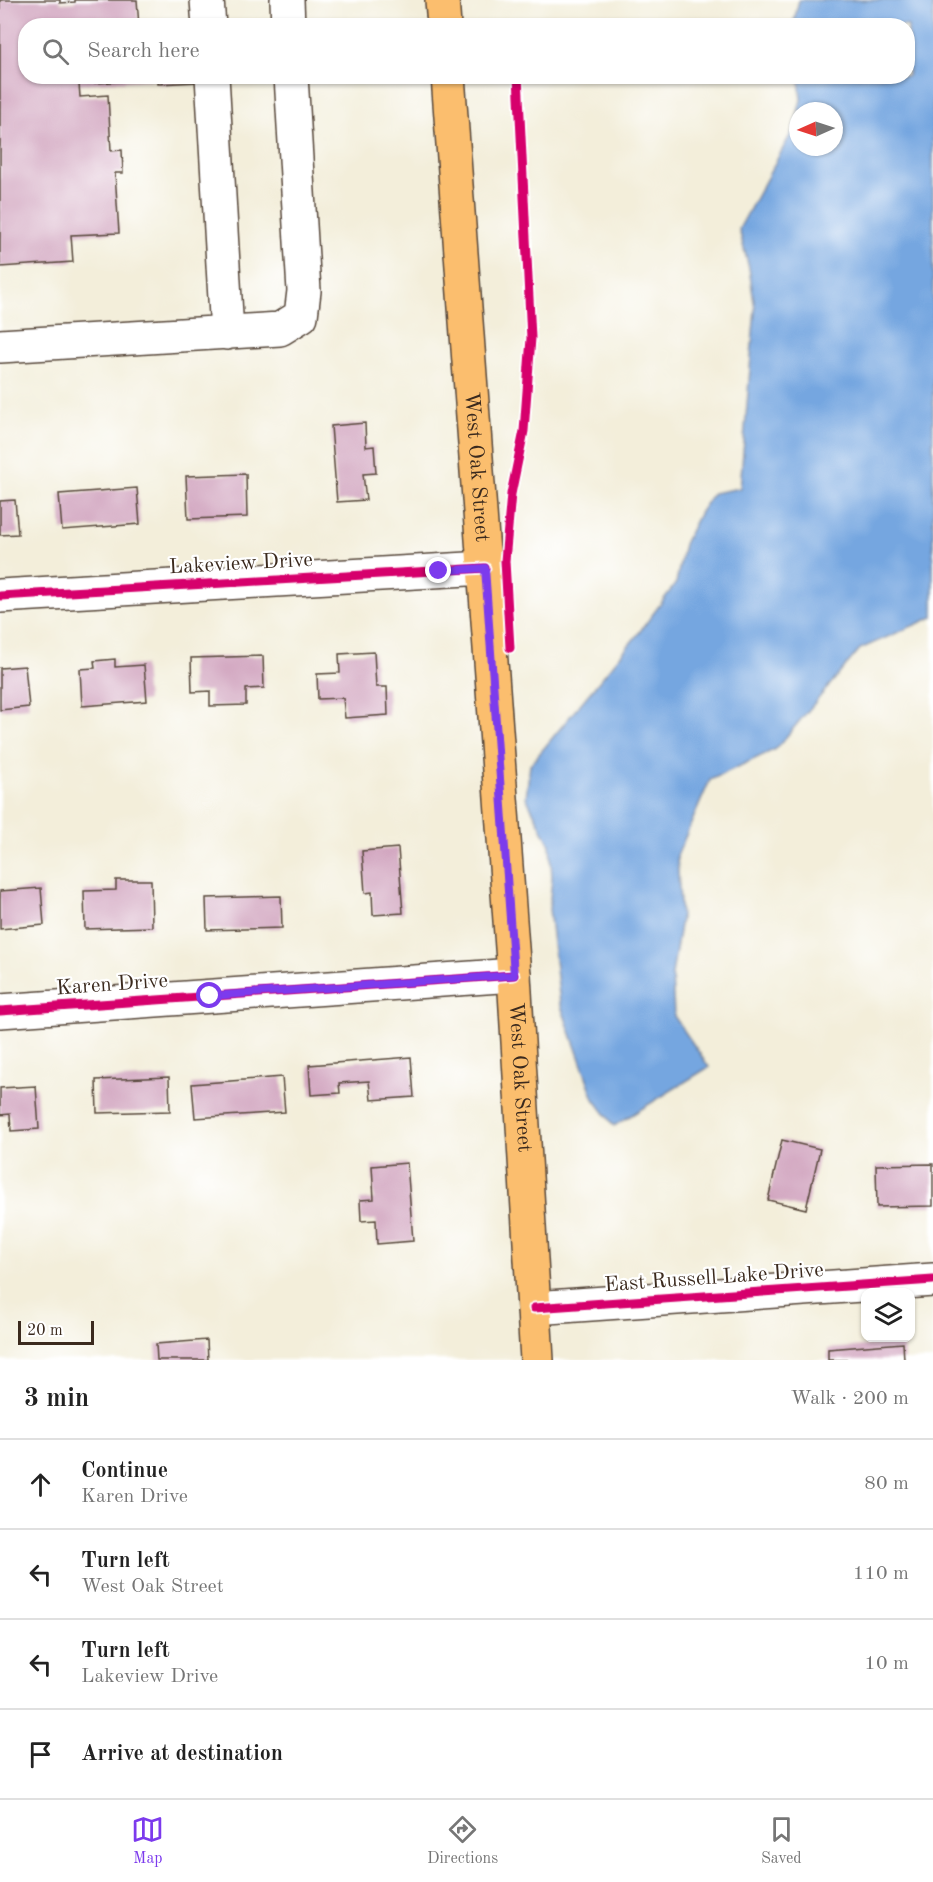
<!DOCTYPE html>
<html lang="en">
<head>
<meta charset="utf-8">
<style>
	:root { --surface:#fff; --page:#f2f2f2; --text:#222; --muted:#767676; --line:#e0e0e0; --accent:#7c3aed }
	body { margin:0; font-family:"Old Standard TT",serif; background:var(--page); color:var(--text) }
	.controls { position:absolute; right:18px; bottom:18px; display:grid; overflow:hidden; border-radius:12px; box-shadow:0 2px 4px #0004 }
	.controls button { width:54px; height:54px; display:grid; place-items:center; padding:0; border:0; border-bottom:2px solid var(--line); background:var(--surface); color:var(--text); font:30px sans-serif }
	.compass { position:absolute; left:789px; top:102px; width:54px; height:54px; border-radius:50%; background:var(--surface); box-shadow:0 2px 4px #0004; rotate:267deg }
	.scale { position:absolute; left:18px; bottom:15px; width:76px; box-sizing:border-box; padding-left:6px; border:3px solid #3b2a1e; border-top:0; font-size:16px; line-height:21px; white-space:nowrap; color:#3b2a1e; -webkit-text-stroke:4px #fff; paint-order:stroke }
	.stop { position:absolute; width:18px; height:18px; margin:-14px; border:4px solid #7c3aed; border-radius:50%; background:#fff }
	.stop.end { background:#7c3aed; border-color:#fff; box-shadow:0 2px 6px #0008 }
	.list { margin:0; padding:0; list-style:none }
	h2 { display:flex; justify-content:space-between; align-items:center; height:78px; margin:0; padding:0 24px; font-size:26px }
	h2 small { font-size:20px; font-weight:400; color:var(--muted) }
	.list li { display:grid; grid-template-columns:39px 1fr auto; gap:18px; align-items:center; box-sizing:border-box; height:90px; padding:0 24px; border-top:2px solid var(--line) }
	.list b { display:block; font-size:22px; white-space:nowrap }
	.list p { margin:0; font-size:20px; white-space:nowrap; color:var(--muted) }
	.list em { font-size:20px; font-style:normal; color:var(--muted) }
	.icon { flex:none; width:33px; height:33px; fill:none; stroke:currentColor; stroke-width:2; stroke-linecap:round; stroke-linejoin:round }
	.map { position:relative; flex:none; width:933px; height:1360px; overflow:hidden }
	.search { position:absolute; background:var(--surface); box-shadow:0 2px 4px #0004; left:18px; right:18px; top:18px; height:66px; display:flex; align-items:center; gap:15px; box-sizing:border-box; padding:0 21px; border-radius:24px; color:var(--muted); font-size:22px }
	.sheet { height:438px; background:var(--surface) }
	nav { display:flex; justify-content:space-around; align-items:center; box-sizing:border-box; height:84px; border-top:2px solid var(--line); background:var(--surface); font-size:16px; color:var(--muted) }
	nav a { display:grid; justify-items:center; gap:3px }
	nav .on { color:var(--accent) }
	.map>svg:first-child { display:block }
	.water { fill:#74a6e0; stroke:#58687f; stroke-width:1.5; fill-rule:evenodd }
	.building { fill:#d2a6c0 }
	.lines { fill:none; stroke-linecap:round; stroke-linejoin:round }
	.minor-casing { stroke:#57473a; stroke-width:36 }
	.major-casing { stroke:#57473a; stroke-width:36 }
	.minor { stroke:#fff; stroke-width:33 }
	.major { stroke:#fbbe6e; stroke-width:33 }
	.cycleway-casing { stroke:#fff; stroke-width:13 }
	.cycleway { stroke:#d6006c; stroke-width:9 }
	.route { stroke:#7c3aed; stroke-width:8 }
	.labels { text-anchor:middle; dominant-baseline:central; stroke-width:4.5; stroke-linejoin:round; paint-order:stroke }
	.street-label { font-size:21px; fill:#3b2a1e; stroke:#fff }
</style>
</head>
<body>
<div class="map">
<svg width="933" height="1360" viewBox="0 0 933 1360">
	<rect width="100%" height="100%" fill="#fff"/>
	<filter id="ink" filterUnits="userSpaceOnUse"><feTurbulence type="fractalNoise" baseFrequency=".0167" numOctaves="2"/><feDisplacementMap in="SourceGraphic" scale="12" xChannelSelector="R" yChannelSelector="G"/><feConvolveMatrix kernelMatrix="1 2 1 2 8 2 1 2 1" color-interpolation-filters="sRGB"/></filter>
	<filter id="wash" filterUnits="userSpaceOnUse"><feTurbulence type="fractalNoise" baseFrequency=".008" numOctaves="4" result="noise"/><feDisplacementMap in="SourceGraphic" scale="24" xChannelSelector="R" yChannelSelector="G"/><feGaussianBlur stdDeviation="1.35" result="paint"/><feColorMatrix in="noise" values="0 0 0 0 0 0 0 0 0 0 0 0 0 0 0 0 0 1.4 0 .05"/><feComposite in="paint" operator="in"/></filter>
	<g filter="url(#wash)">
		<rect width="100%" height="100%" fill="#f3eeda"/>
		<path class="water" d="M799 0H933V617L860 649 776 749 710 780 677 856 681 919 672 974 674 1016 709 1067 614 1126 594 1099 560 1003 549 909 552 878 550 845 526 797 530 765 638 634 676 583 684 544 700 512 713 493 740 488 755 309 749 268 739 229 793 130 801 100 799 77 908 76V26L793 25ZM798 111H834V147H798Z"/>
		<g id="blocks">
			<path class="building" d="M0 0H60V3L75 2V0H137L139 26H26V76H198L199 82 158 84V79L79 84 80 97 108 95 111 151 122 150 123 173H115L119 233 71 235 73 262 0 267Z
				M365 423 366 447 374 446 376 473 363 474 366 500 337 502 331 426Z
				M246 474 247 517 188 519 186 476Z
				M137 488 140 524 62 530 59 494Z
				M15 500 18 534 0 535V501Z
				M374 652 376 687H387L388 715 345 718 343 698 318 699 317 674 340 673 339 654Z
				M263 656 264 688 246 689V705L210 706V691L192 692 191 658Z
				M115 659V667L144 665 147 701 82 706 80 669 95 668 94 661Z
				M25 666 29 707 0 710V668Z
				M398 848 403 913 373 915 372 892 365 893 362 851Z
				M116 880H151L152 927 85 929 84 891 116 890Z
				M41 888 44 925 0 929V891Z
				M281 896 282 928 207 930 206 898Z
				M411 1057 414 1097 371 1100 369 1081 339 1083 340 1093 311 1095 309 1065Z
				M169 1077 170 1111 97 1113 96 1080Z
				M282 1077 285 1112 195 1118 192 1084Z
				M36 1086 39 1129 11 1131 10 1114 0 1115V1088Z
				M782 1140 820 1149 806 1209 768 1200Z
				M407 1163 413 1241 377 1244 376 1220 361 1221 360 1200 374 1199 372 1166Z
				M933 1164V1206L877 1207 876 1165Z
				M207 1340 208 1360H157L156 1344Z
				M903 1343 904 1360H828V1349Z"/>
		</g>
	</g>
	<g filter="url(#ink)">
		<use href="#blocks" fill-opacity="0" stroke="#57473a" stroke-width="1.5"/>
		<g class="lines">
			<g class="minor-casing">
				<path id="minor" d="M207 0 209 26
					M287 0 288 26
					M212 76 227 333
					M0 346 280 329 301 316 304 291 291 76
					M0 596 485 568
					M0 1011 514 975
					M534 1308 933 1280"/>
			</g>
			<g class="major-casing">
				<g id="major">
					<path d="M442 0 444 26"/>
					<path id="s1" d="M448 76 514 975 537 1360"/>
				</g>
			</g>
			<use href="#minor" class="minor"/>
			<use href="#major" class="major"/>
			<g class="cycleway-casing">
				<path id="cycleway" d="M0 596 485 568
					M510 648 505 561 511 494 524 431 531 338 518 76
					M0 1011 514 975
					M534 1308 933 1280"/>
			</g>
			<use href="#cycleway" class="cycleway"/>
		</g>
	</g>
	<g class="lines" filter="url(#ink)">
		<path class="route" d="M210 996 514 975 485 568 439 571"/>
	</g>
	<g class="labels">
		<g class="street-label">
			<text stroke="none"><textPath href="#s1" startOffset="392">West Oak Street</textPath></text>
			<text transform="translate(241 564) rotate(-3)">Lakeview Drive</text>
			<text transform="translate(112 985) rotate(-4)">Karen Drive</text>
			<text stroke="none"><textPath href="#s1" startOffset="1004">West Oak Street</textPath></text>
			<text transform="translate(714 1278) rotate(-4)">East Russell Lake Drive</text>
		</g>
	</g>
</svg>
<div class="controls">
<button><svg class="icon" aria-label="layers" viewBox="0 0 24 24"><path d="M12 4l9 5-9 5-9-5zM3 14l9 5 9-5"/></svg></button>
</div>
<svg class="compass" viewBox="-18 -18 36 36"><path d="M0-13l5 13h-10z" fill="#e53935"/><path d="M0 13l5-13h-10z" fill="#767676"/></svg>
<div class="scale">20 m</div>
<div class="stop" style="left:210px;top:996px"></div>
<div class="stop end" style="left:439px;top:571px"></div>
<div class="search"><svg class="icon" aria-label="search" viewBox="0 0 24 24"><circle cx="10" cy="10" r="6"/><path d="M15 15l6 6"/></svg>Search here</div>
</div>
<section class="sheet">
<h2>3 min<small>Walk · 200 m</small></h2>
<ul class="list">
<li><svg class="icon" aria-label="ahead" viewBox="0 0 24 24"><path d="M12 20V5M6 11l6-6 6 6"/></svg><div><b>Continue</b><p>Karen Drive</p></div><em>80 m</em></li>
<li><svg class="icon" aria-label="left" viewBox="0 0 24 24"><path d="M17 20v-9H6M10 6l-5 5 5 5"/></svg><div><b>Turn left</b><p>West Oak Street</p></div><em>110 m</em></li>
<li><svg class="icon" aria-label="left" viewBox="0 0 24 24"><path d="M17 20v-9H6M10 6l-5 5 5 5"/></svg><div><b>Turn left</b><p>Lakeview Drive</p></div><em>10 m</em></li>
<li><svg class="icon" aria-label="arrive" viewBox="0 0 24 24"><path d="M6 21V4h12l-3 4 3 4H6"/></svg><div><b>Arrive at destination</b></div></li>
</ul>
</section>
<nav>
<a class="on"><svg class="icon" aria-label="map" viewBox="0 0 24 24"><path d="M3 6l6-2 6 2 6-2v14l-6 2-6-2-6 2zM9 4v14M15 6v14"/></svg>Map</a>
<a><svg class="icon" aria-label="directions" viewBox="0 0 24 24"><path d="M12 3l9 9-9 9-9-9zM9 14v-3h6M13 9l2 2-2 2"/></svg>Directions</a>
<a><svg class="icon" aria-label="saved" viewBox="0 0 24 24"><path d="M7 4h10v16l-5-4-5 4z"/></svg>Saved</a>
</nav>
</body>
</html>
